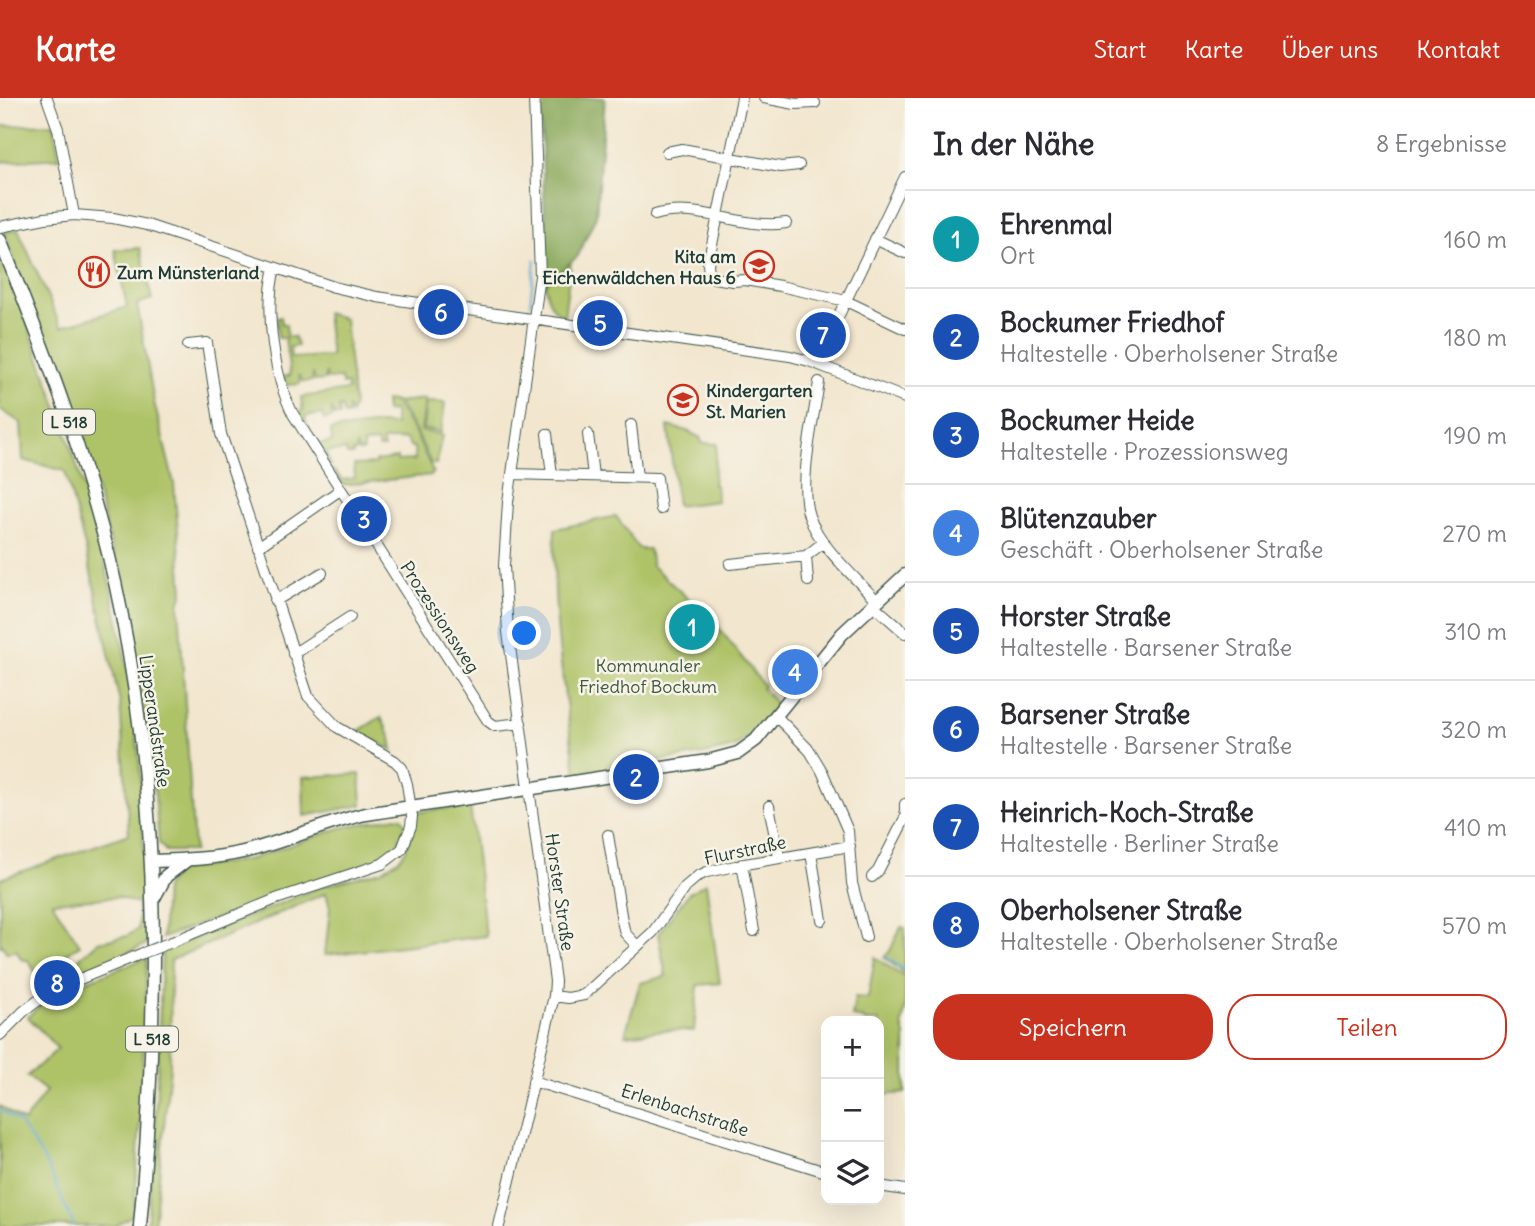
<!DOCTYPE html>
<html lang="de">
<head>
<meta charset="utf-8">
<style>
	:root { --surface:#fff; --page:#f2f2f3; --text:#2b2b33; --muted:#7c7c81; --line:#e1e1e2; --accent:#c8321e }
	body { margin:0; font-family:Delius,sans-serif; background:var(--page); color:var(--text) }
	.controls { position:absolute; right:21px; bottom:21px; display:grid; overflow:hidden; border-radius:14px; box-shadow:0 7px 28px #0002 }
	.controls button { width:63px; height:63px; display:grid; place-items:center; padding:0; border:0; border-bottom:2px solid var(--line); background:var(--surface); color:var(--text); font:35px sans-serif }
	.you { position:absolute; left:525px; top:536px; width:24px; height:24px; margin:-18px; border:5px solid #fff; border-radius:50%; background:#1a73e8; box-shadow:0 0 0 10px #1a73e833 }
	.badge { display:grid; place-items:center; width:46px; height:46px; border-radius:50%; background:var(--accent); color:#fff; font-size:23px; font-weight:700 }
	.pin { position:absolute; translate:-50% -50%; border:4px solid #fff; box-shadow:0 2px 7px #0006 }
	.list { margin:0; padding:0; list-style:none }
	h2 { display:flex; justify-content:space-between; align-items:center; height:91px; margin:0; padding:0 28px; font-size:30px }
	h2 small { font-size:23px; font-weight:400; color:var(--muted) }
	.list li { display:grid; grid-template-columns:46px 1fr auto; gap:21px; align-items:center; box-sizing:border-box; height:98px; padding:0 28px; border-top:2px solid var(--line) }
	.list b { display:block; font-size:26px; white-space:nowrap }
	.list p { margin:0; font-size:23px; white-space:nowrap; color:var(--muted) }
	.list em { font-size:23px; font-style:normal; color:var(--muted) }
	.actions { display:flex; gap:14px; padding:21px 28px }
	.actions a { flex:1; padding:16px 0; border:2px solid var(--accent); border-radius:28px; text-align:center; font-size:24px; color:var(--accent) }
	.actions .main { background:var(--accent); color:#fff }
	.icon { flex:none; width:38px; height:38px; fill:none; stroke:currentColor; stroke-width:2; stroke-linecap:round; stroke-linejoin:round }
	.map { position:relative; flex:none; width:905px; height:1128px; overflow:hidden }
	header { display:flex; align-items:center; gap:42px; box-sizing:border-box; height:98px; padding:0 35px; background:var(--accent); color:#fff }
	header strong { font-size:33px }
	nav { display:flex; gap:38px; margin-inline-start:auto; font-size:24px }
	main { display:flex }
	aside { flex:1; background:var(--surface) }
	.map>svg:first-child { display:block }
	.green { fill:#aec368; stroke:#66804e; stroke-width:2 }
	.forest { fill:#8aa95c; stroke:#547348; stroke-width:2 }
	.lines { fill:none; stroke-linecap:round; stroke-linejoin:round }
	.stream { stroke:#61abd9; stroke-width:2 }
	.minor-casing { stroke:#3f564b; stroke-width:12 }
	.major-casing { stroke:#3f564b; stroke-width:15 }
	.minor { stroke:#fff; stroke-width:10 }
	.major { stroke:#fff; stroke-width:12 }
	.minor-bridge-casing { stroke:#3f564b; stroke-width:12; stroke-linecap:butt }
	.minor-bridge { stroke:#fff; stroke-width:10 }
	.labels { text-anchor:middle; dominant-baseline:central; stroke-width:5; stroke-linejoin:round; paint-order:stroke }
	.shield { fill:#f7f3e8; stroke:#60746a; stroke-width:2 }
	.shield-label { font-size:16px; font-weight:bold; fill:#1f3d34 }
	.poi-label { font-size:18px; font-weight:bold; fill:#1f3d34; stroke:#f7f3e8; text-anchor:start }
	.street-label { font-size:18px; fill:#1f3d34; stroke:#f7f3e8 }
	.park-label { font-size:18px; fill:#3c583e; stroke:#f7f3e8 }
</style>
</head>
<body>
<header>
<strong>Karte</strong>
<nav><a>Start</a><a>Karte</a><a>Über uns</a><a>Kontakt</a></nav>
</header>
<main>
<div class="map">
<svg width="905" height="1128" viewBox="0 0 905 1128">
	<rect width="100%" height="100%" fill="#f7f3e8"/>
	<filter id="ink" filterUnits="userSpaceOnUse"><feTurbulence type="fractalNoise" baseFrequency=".0143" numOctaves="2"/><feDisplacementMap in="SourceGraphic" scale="14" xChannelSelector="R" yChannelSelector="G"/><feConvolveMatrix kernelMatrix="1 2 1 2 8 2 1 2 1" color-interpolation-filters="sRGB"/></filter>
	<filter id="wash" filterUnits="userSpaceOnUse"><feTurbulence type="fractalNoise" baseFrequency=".00686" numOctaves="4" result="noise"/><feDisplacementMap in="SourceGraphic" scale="28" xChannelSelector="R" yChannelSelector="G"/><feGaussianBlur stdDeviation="1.57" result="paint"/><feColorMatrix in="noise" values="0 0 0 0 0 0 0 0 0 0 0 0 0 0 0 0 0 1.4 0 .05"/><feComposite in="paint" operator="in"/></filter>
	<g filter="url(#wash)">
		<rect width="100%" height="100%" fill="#f2e6ce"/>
		<path class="green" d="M54 26 59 60 0 64V28Z
			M18 131 61 229 127 209 115 152 140 150 152 201 137 206 154 304 174 386 183 494 179 507 194 753H166L159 745C149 598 118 452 72 313 53 253 21 195 5 134Z
			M0 155C15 189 27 225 39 259 88 389 126 522 139 661 144 722 144 784 147 846L79 876 74 871V865L98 844 127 838 138 831V806L118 799 52 804 80 847C63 855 58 864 61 884L44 894 39 880 28 862H22L16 852 7 855 2 847 0 848V781L129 736 120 605 87 456 65 373 23 362 21 325 0 311Z
			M571 164 564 219C551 211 547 201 545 186Z
			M326 215 345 221 354 307 351 316 348 308V317H344L342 309H339L340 318H335L331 310 333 319 324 322 323 316 305 318 308 331 298 314 303 313 301 299 348 292 347 286H342L341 280 327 281 326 274 325 282 315 283 313 275 312 283 303 284 299 277 300 286 286 287 283 279 290 277 285 240H278L277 220 281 219 282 226H286L287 239H294L298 248 290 249 291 260 331 258Z
			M425 301 421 333 442 337 436 366H431L418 337 398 304Z
			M385 303H394L416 337 433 374 431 377 343 387 333 372 342 382 355 380 354 367 375 366V363L397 360V363L415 362 414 349H411L406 341 382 343 384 350H379L377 344 363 346 364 353 359 354 356 346V354H353V357H347L346 352 326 354 331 368 311 336 319 346 332 344 331 332 380 326 395 327 394 313 386 314Z
			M426 304 445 305 441 334 423 331Z
			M668 328 687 333 701 340V345L717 346 713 387H716L717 403 677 408Z
			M616 418 639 451H649L652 468 693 505 701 507 764 588 762 590 777 607 755 634 734 649 704 656 576 675C564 592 551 515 555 431Z
			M381 619 391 640 393 652 357 634Z
			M360 676 362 707 304 718 303 679Z
			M470 708 486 838 325 857 330 810 326 795 171 862 170 969 154 1128H147L156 1016 162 854 323 788 381 773 398 762 406 752 417 714Z
			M396 719 402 720 406 727 397 748 390 758 162 840 165 790 178 773 250 761 340 730Z
			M706 785 720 885 698 887 694 933 665 932 625 937 640 885 666 878 658 836 689 795Z
			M901 829 905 830V876L884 859 890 853Z
			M875 859 905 880V911L902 926 905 938V995L881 997 879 923H865L864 921 852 919 855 899 868 900Z
			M147 860 142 993 134 1116 115 1128H0V1008L24 1024 46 993 27 978 58 951 28 919 40 907 65 898V891Z"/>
		<path class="forest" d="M540 0H605L596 118 578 158 545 186 547 167Z"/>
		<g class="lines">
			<path class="stream" d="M530 206 535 162
				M886 859 905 872
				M0 1012 19 1024 44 1061 74 1128"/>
		</g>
	</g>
	<g filter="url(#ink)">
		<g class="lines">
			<g class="minor-casing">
				<path id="minor" d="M47 0 58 31 74 117
					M742 0 708 166 709 176 714 180 733 183 745 182 780 188 846 203 905 231
					M764 0 795 6 815 5
					M667 54 682 51 781 69 799 67
					M655 117C698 104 743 132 786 125
					M0 129 45 120 74 117 113 120 147 127 334 189 377 199 790 258 809 263 905 300
					M875 141 905 155
					M275 170C264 211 274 279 293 316L488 623 495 628 521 625
					M816 265 905 79
					M819 284C814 319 798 386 809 418 819 448 855 479 876 502
					M631 327 637 379
					M547 336 552 377
					M588 336 593 378
					M512 376 657 380 661 411
					M258 449 340 392
					M806 458 808 483
					M730 466 806 458 824 444
					M275 503 322 475
					M872 506 905 535
					M293 556 350 519
					M777 619 810 653 822 673 848 733 852 785 866 839
					M905 706V712
					M769 708 779 759
					M608 737 622 823 625 835 637 848
					M811 755 822 822
					M742 766 754 833
					M872 779 878 773 905 720
					M172 844 276 801 382 766 402 751 411 728 412 718 407 686 402 670 395 663 337 629 308 598 221 336 207 245 188 247
					M554 898 568 900 584 897 653 834 685 789 698 778 707 774 745 766 850 748
					M0 937 24 913 51 893 143 855
					M533 983 826 1074
					M879 1088 905 1092
					M499 1128 554 898 555 883 508 534 504 468 508 404 540 178 534 0"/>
			</g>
			<g class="major-casing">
				<path id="major" d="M0 142C49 262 96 385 121 513 162 716 158 922 140 1128
					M152 763C182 762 213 761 243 754 285 744 324 725 366 716L708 663 738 655 756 642 842 536 905 477
					M154 800 166 778 187 762"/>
			</g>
			<use href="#minor" class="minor"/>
			<use href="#major" class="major"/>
			<g class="minor-bridge-casing">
				<path id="minor-bridge" d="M143 855 172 844"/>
			</g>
			<use href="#minor-bridge" class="minor-bridge"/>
		</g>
	</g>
	<defs>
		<g id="school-ring" transform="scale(1.575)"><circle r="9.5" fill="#f7f3e8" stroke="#c8321e" stroke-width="1.5"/><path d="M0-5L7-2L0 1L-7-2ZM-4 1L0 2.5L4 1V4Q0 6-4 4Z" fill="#c8321e"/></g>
		<g id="restaurant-ring" transform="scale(1.575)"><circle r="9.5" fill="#f7f3e8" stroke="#c8321e" stroke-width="1.5"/><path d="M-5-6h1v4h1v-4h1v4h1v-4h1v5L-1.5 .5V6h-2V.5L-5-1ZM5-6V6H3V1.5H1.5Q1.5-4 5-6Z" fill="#c8321e"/></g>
	</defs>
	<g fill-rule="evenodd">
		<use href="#school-ring" x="759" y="168"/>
		<use href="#restaurant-ring" x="94" y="174"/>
		<use href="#school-ring" x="683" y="302"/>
	</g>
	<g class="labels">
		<g class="shield">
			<rect x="43" y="311.5" width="52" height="25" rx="5"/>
			<rect x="126" y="928.5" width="52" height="25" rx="5"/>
		</g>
		<g class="shield-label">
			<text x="69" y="324">L 518</text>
			<text x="152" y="941">L 518</text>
		</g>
		<g class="poi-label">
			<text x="736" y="158" text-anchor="end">Kita am<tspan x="736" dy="21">Eichenwäldchen Haus 6</tspan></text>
			<text x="117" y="174">Zum Münsterland</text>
			<text x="706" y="292">Kindergarten<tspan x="706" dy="21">St. Marien</tspan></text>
		</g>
		<g class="street-label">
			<text transform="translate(440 519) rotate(57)">Prozessionsweg</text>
			<text transform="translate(155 623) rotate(82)">Lipperandstraße</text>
			<text transform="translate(745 752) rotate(-12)">Flurstraße</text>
			<text transform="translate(560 794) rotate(82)">Horster Straße</text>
			<text transform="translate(685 1012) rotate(18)">Erlenbachstraße</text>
		</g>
		<g class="park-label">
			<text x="648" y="567">Kommunaler<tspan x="648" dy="21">Friedhof Bockum</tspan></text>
		</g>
	</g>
</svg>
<div class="controls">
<button>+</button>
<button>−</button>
<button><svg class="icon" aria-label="layers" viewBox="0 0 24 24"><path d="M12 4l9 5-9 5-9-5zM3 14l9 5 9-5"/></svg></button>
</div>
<div class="you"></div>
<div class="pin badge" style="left:692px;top:529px;background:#0f9aa8">1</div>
<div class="pin badge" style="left:636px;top:679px;background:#1a4fb4">2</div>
<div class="pin badge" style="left:364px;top:421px;background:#1a4fb4">3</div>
<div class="pin badge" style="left:795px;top:574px;background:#3f7fe0">4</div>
<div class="pin badge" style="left:600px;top:225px;background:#1a4fb4">5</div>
<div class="pin badge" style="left:441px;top:214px;background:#1a4fb4">6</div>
<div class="pin badge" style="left:823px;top:237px;background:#1a4fb4">7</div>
<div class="pin badge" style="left:57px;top:885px;background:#1a4fb4">8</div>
</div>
<aside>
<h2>In der Nähe<small>8 Ergebnisse</small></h2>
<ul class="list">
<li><span class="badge" style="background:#0f9aa8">1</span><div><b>Ehrenmal</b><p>Ort</p></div><em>160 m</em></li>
<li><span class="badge" style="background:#1a4fb4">2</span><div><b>Bockumer Friedhof</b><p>Haltestelle · Oberholsener Straße</p></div><em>180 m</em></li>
<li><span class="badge" style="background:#1a4fb4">3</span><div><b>Bockumer Heide</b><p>Haltestelle · Prozessionsweg</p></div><em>190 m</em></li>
<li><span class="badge" style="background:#3f7fe0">4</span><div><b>Blütenzauber</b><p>Geschäft · Oberholsener Straße</p></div><em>270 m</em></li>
<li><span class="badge" style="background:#1a4fb4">5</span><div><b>Horster Straße</b><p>Haltestelle · Barsener Straße</p></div><em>310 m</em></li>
<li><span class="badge" style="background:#1a4fb4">6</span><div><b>Barsener Straße</b><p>Haltestelle · Barsener Straße</p></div><em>320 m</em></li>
<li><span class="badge" style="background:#1a4fb4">7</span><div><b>Heinrich-Koch-Straße</b><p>Haltestelle · Berliner Straße</p></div><em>410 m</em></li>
<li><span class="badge" style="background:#1a4fb4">8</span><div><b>Oberholsener Straße</b><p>Haltestelle · Oberholsener Straße</p></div><em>570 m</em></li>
</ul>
<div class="actions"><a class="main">Speichern</a><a>Teilen</a></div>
</aside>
</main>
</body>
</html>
